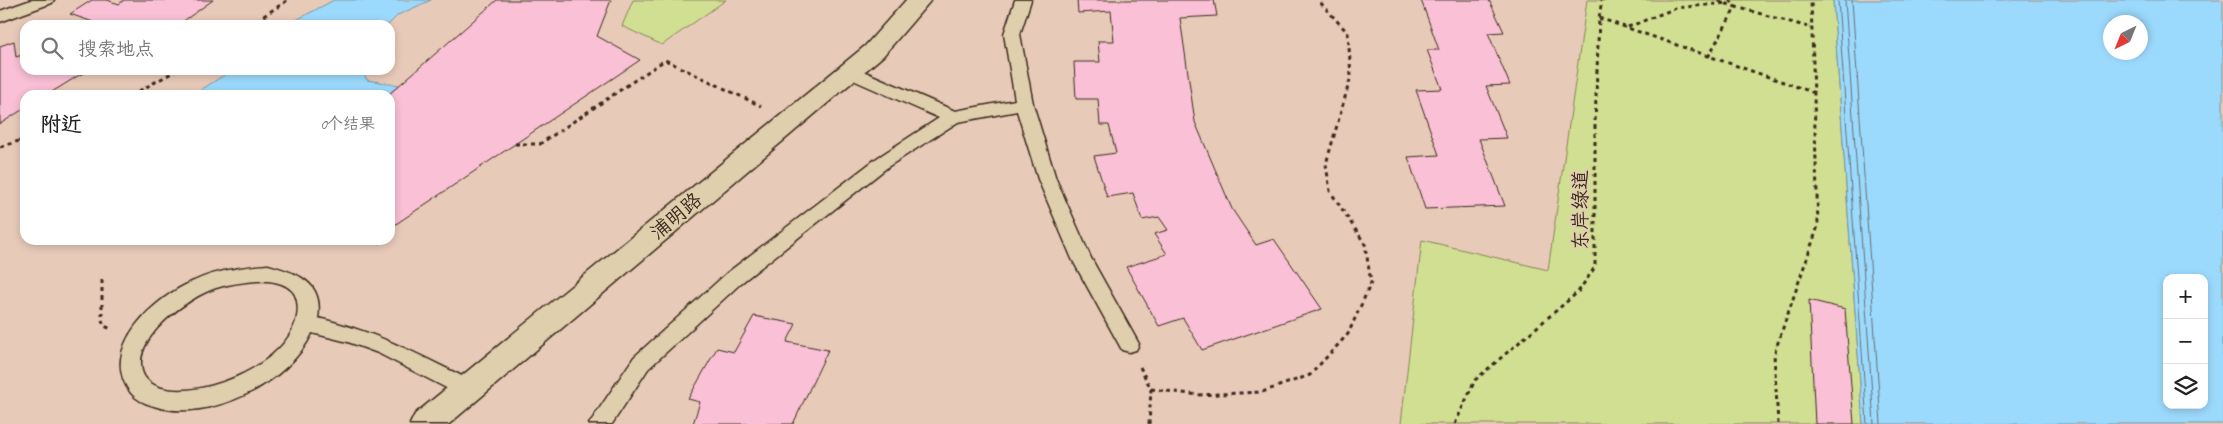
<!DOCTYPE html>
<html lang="zh">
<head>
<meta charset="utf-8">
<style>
	:root { --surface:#fff; --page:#f2f2f2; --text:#222; --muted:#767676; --line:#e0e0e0 }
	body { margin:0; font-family:Caveat,"LXGW WenKai TC",sans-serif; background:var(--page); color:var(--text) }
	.controls { position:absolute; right:15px; bottom:15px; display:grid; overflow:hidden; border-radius:10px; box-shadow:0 2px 8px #0003 }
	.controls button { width:45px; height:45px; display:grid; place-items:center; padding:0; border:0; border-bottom:1px solid var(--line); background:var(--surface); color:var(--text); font:25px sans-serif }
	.compass { position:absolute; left:2103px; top:15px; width:45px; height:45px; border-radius:50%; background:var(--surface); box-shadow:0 2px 8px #0003; rotate:223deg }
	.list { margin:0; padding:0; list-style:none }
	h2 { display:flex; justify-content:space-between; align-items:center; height:65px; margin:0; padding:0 20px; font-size:21px }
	h2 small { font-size:16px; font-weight:400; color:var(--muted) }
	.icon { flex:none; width:28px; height:28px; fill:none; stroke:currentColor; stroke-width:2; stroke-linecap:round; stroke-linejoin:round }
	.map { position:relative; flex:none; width:2223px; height:424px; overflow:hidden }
	.search { position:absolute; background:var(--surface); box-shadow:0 2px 8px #0003; left:20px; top:20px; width:375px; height:55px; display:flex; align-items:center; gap:12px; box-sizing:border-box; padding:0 18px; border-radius:15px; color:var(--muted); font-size:19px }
	.panel { position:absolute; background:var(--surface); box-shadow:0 2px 8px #0003; left:20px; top:90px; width:375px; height:155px; border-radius:15px }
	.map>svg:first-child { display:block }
	.green { fill:#d1df92; stroke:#868458 }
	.water { fill:#9cdafd; stroke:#7594a4; fill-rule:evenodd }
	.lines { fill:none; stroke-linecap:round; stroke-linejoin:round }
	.shore { stroke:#627077; stroke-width:1 }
	.building { fill:#f9c0d6; stroke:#3b2a1e }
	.service-casing { stroke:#3b2a1e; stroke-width:3 }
	.secondary-casing { stroke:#3b2a1e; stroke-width:3 }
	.path { stroke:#3b2a1e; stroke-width:3; stroke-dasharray:4 4; stroke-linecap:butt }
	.service { fill:#e0cfad; fill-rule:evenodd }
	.secondary { fill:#e0cfad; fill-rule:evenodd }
	.labels { text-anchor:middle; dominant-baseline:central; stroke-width:4; stroke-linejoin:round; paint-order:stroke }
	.street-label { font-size:20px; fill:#3b2a1e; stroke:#e0cfad }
</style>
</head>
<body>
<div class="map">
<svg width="2223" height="424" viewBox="0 0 2223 424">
	<rect width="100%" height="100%" fill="#e8cab9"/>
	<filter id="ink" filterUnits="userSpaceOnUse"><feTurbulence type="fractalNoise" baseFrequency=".02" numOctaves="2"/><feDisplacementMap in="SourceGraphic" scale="10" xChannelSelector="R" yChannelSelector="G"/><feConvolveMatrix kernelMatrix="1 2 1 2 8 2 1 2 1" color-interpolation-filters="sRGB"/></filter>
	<g filter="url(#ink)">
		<path class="green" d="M633 0H726L662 45 622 26Z
			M1587 0H1833L1863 424H1401L1422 240 1548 270Z"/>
		<path class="water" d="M334 0H431L398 15 388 25H287Z
			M1833 0H2223V424H1863ZM2140 22V52H2110V22ZM2167 278H2204V405H2167Z
			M232 70H362L367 80 399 85 388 95H193Z"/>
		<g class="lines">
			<path class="shore" d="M1838 0 1867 424
				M1845 0 1874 424
				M1852 0 1881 424"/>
		</g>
		<path class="building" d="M92 0H107L119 4 124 0H213L178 25H88L93 22 70 14Z
			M497 0H611L597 36 640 60 390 228V95H388Z
			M1077 0H1214L1217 16 1180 18 1195 122 1232 209 1256 245 1274 239 1322 309 1202 350 1183 318 1159 326 1126 267 1167 254 1154 234 1168 230 1159 217 1142 220 1133 193 1107 197 1094 156 1116 153 1109 125H1100L1098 99H1076L1074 62H1100L1098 41H1114L1111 11 1078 13Z
			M1421 0H1489L1504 32 1488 33 1510 85 1486 86 1507 138 1479 139 1505 206 1425 209 1408 157 1439 155 1416 90 1442 89 1427 50H1439Z
			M14 41 16 57 25 54V70H93L81 74 47 95H25V108L0 124V46Z
			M1809 300 1845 309 1854 424H1815Z
			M754 316 796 324 787 342 828 350 793 424H693L700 402 688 399 717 348 734 352Z"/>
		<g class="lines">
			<g class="service-casing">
				<path id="service" d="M31 0H54L52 3 0 22V11Z
					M1015 0H1031L1020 34 1033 104 1056 179 1091 258 1139 344 1136 350 1129 352 1122 350 1072 259 1038 179 1017 111 958 122 889 166 741 283 648 369 612 424H589L634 357 727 273 877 158 939 118 844 76 842 72 844 68 850 67 856 68 955 111 1015 100 1004 34Z
					M268 265C297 273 324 282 318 318 378 332 421 356 476 383L479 389 476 395 468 398 460 395 378 353 348 342 312 333C289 383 208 424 154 406 146 404 137 400 131 393 97 349 155 297 194 281 217 270 243 267 268 265ZM257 281C271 280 294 283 297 301 310 373 140 424 141 363 141 332 189 297 216 288 229 284 243 282 257 281Z"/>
			</g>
			<g class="secondary-casing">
				<path id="secondary" d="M906 0H931L883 56 449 424H410L415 414 865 46Z"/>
			</g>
			<path class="path" d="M1730 0 1736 7 1812 28
				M1599 18 1815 93
				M250 25 288 0
				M1628 27 1676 8 1727 3
				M1708 57 1736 7 1716 0
				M132 95 177 70
				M515 144H540L665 60 761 106
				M0 147 25 139
				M102 280V320L104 326 112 329
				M1140 367 1151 389 1149 424
				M1151 389 1198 395 1262 392 1310 375 1348 334 1371 283 1365 244 1330 191 1326 164 1351 76 1348 33 1318 0
				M1455 424 1475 380 1578 292 1595 267V123L1599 18 1602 0
				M1778 424 1774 354 1818 226 1811 0"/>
			<use href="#service" class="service"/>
			<use href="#secondary" class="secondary"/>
		</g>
	</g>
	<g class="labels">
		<g class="street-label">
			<text transform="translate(1580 210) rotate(-90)">东岸绿道</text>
			<text transform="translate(676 216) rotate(-40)">浦明路</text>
		</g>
	</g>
</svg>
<div class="controls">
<button>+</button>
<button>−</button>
<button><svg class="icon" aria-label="layers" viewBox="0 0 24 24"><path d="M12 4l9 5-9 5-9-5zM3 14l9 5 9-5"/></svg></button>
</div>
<svg class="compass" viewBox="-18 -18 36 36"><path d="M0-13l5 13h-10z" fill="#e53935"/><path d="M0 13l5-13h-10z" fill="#767676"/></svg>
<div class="search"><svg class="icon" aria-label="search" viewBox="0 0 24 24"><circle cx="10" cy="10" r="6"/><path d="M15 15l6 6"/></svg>搜索地点</div>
<section class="panel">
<h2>附近<small>0个结果</small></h2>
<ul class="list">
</ul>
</section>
</div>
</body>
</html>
